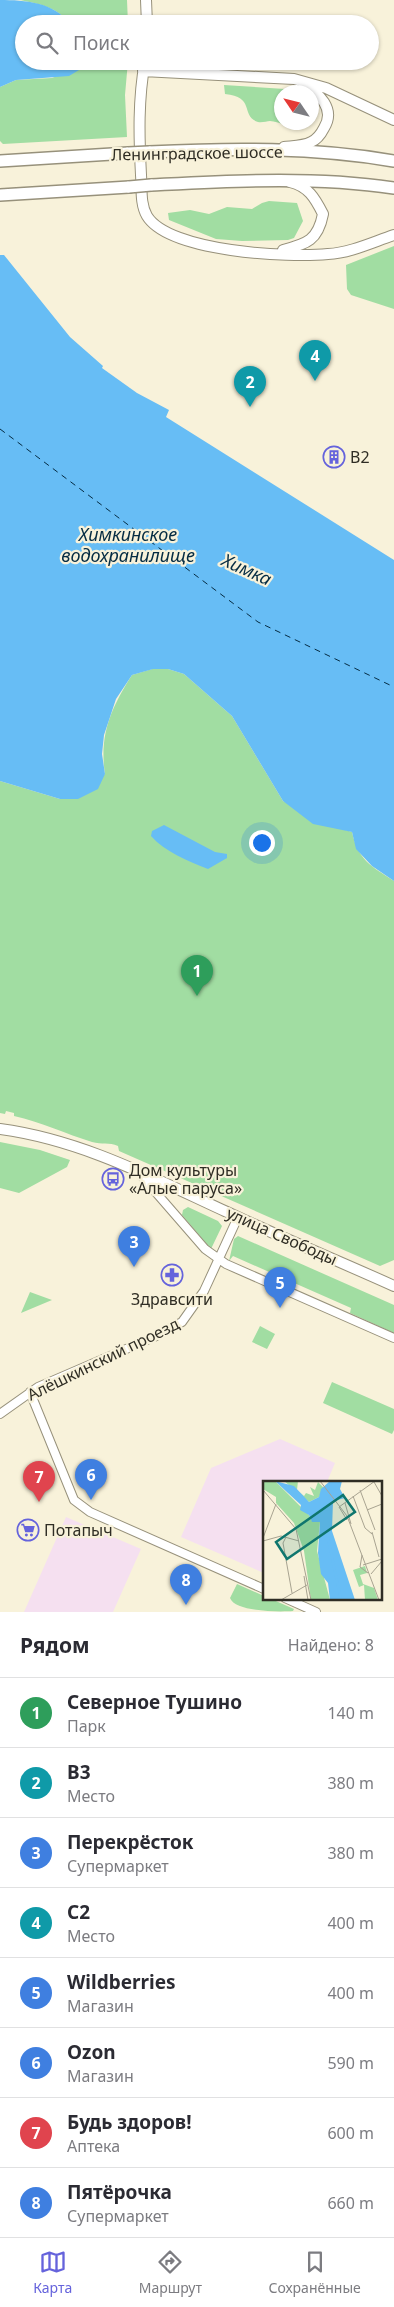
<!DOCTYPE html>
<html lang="ru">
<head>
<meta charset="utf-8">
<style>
	:root { --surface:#fff; --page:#f2f2f3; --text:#2b2b33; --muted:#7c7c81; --line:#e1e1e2; --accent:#6563dc }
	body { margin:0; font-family:"Noto Sans",sans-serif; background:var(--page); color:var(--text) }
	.compass { position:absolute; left:274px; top:85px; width:45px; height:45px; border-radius:50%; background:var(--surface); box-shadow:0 1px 4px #0004; rotate:305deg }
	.you { position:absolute; left:261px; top:842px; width:18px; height:18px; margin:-12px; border:4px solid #fff; border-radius:50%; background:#1a73e8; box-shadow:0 0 0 8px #1a73e833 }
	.badge { display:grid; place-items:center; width:32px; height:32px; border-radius:50%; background:var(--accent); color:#fff; font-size:16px; font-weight:700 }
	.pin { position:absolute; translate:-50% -41px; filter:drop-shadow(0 1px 2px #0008) }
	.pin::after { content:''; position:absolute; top:26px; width:18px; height:15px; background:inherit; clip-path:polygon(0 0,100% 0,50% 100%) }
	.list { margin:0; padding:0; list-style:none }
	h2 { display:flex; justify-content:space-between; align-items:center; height:65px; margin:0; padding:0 20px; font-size:21px }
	h2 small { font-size:16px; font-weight:400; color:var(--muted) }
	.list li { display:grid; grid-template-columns:32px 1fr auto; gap:15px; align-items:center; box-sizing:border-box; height:70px; padding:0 20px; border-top:1px solid var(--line) }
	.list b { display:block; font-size:19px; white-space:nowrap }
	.list p { margin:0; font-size:16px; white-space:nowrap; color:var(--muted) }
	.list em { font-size:16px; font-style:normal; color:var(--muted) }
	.icon { flex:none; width:28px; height:28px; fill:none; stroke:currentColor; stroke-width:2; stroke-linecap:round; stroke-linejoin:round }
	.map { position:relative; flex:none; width:394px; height:1612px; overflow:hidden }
	.search { position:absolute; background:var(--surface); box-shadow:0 1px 4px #0004; left:15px; right:15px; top:15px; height:55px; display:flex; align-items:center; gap:12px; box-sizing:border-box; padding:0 18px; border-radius:28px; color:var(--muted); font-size:19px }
	.sheet { height:625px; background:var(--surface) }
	nav { display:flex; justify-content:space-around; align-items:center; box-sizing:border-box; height:70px; border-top:1px solid var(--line); background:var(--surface); font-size:14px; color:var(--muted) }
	nav a { display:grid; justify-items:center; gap:2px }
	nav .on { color:var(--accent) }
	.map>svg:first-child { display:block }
	.education { fill:#f5e0f0 }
	.green { fill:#a1dda2 }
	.water { fill:#67bdf5 }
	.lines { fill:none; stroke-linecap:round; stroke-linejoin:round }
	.ferry { stroke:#052c43; stroke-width:1; stroke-dasharray:6 5; stroke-linecap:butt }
	.street-casing { stroke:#97917b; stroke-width:10 }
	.secondary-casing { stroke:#97917b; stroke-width:12 }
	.primary-casing { stroke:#97917b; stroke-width:14 }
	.street { stroke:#fff; stroke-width:8 }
	.secondary { stroke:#fff; stroke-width:10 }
	.primary { stroke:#fff; stroke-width:11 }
	.primary-bridge-casing { stroke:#97917b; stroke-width:14; stroke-linecap:butt }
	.primary-bridge { stroke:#fff; stroke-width:11 }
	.labels { text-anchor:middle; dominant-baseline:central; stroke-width:4.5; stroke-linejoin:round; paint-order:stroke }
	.street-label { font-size:16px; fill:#2f2d24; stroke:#f8f2da }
	.poi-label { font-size:16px; fill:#2f2d24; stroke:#f8f2da; text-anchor:start }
	.water-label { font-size:18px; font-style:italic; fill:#052c43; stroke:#f8f2da }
	.inset-river { fill:none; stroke:#67bdf5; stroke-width:2.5 }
	.inset-road { fill:none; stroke:#a8a391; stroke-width:1 }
	.view { fill:#0f766e; fill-opacity:0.15; stroke:#0f766e; stroke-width:2.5 }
	.inset-edge { fill:none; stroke:#2f2d24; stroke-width:2.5 }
</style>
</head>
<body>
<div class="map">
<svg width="394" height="1612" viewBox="0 0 394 1612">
	<rect width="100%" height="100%" fill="#f8f2da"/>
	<path class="education" d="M280 1439 335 1463 327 1482H264V1573L181 1537 211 1468Z
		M66 1517 141 1549 113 1612H24Z"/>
	<path class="green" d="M20 0H127L128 24H70C58 7 39 4 20 0Z
		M89 61H128L125 95 127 137 3 144 0 141V87L16 80 52 78 88 64Z
		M224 85 285 89 290 92H282V122L308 123C297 133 283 122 270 121 267 121 262 123 258 122 240 116 256 97 225 94Z
		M269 201 297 203 303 221 294 238 288 240 242 241 216 239 169 220 168 213 190 210 209 214 227 207 252 209 262 203Z
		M394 246V309L351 295 347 289 346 265Z
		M152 669H168L184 674 232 716 283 801 336 827 352 832C358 860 371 866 394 881V1260L380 1266 119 1151 118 1146C109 1142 102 1145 92 1142 66 1134 41 1122 14 1116V1113L6 1111 5 1114 0 1113V781L60 799 105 774C99 735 111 708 132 675Z
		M0 1142 40 1150 70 1160 67 1167 19 1193 0 1188Z
		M188 1207 218 1221 222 1226 211 1249 182 1215 183 1210Z
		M238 1236 394 1305V1333L350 1313 351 1308 233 1256 229 1261 234 1239Z
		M30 1292 52 1300 21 1313Z
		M260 1326 275 1334 267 1349 252 1342Z
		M332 1382 394 1409V1430L392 1434 323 1403Z
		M237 1584 264 1596V1598H269L294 1609 293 1611C279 1612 235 1612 230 1598Z"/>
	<path class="water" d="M0 0C25 0 54 2 70 24H24V61H89V64L69 76 16 80 0 87Z
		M0 255H4L70 337 103 366 102 368 137 393 169 410 166 417 394 560V881L372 866 356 849 352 832 313 824 283 801 232 716 184 674 168 669H153L132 675 116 699 104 735 102 754 105 774 98 789 78 799H60L0 781Z
		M164 825 215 852 227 854V858L208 869C188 861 165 852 151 836L152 831Z"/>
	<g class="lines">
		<path class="ferry" d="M0 429 258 622 394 687"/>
		<g class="street-casing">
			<path id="street" d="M139 1173 205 1249 226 1264 394 1338
				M30 1392 74 1500 90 1512 264 1589
				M0 1414 38 1387 154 1337 182 1322 204 1291 238 1217
				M285 1598 316 1612"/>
		</g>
		<g class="secondary-casing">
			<path id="secondary" d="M146 0 147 24
				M145 61C138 100 139 136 141 175 142 188 140 204 147 216 169 252 289 258 328 254 350 253 373 242 394 235
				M143 71 294 79 326 88 394 120
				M284 147C292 146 304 146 311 142 318 139 321 134 324 128 336 109 319 93 303 84
				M283 250C307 244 318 240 323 214 315 198 308 186 290 182
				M0 1129C82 1140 153 1178 227 1212 282 1238 339 1261 394 1286"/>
		</g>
		<g class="primary-casing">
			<path id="primary" d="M149 152C231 148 313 147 394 161
				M0 161 128 153
				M151 185C232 181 313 176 394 188
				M0 195 129 187"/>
		</g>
		<use href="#street" class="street"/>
		<use href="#secondary" class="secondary"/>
		<use href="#primary" class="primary"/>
		<g class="primary-bridge-casing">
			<path id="primary-bridge" d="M128 153 149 152
				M129 187 151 185"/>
		</g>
		<use href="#primary-bridge" class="primary-bridge"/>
	</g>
	<defs>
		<g id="building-ring" transform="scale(1.125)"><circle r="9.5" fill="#f8f2da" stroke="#6563dc" stroke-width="1.5"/><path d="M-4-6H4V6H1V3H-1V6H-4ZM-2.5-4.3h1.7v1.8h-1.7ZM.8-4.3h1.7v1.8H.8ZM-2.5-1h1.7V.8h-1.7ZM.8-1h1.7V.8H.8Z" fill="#6563dc"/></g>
		<g id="bus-ring" transform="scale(1.125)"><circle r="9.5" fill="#f8f2da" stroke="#6563dc" stroke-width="1.5"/><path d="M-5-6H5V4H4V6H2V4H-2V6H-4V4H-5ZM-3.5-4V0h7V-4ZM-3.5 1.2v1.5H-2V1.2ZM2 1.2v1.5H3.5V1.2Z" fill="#6563dc"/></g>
		<g id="pharmacy-ring" transform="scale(1.125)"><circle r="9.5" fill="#f8f2da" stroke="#6563dc" stroke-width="1.5"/><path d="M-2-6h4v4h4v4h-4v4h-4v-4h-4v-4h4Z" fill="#6563dc"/></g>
		<g id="supermarket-ring" transform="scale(1.125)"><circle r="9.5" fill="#f8f2da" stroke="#6563dc" stroke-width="1.5"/><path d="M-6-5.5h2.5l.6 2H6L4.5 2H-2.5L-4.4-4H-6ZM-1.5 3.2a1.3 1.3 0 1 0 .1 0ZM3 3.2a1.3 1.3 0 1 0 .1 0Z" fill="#6563dc"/></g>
	</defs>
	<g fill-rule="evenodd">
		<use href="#building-ring" x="334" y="457"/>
		<use href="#bus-ring" x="113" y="1179"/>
		<use href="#pharmacy-ring" x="172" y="1275"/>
		<use href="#supermarket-ring" x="28" y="1530"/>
	</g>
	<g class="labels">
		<g class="street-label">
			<text transform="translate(197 153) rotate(-1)">Ленинградское шоссе</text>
			<text transform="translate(282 1236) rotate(24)">улица Свободы</text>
			<text transform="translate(103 1359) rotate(-26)">Алёшкинский проезд</text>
		</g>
		<g class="poi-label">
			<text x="350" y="457">B2</text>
			<text x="129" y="1170">Дом культуры<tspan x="129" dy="18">«Алые паруса»</tspan></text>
			<text x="172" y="1299" text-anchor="middle">Здравсити</text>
			<text x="44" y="1530">Потапыч</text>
		</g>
		<g class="water-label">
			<text x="128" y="534">Химкинское<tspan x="128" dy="21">водохранилище</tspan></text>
			<text transform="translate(247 569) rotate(24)">Химка</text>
		</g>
	</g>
	<g transform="translate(263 1481)">
		<rect width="119" height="119" fill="#f8f2da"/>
		<path d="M0 0H12L46 34 49 40 57 41 54 70 67 119H48L41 70 31 42 13 22V16L0 8ZM21 0H35L34 9 41 15 43 12 51 15 47 6 52 9 55 1 61 7 56 16 46 21ZM102 85 104 92 97 94 100 103 111 107 115 119H102L101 104 96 106 90 89Z" fill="#a1dda2"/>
		<path d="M12 0 31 5 46 21 56 16 58 8 67 0H79L77 8 82 17 70 20 69 50 92 119H67L65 102 58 93 55 72 57 41H49L46 34 37 29 38 24Z" fill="#67bdf5"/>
		<path class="inset-river" d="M67 15 62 23V43L78 119"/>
		<path class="inset-road" d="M57 0 84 35 116 119M111 1 119 15M0 9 33 48 48 119M97 9 112 49M90 15 102 47 109 53M82 22 88 43M104 29 119 23M84 39 76 26 112 0M109 51 116 76M23 56 20 62 29 112M0 57 13 23M0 60 18 55 36 60M99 74 97 86 105 92M100 84 119 78M108 93 119 80M41 95 45 119M18 119 44 104"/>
		<path class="view" d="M80 14 92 31 24 78 13 61Z"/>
		<rect width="119" height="119" class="inset-edge"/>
	</g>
</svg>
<svg class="compass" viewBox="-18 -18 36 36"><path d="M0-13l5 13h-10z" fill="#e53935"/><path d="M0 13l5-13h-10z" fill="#7c7c81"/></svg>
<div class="you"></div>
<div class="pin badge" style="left:197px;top:996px;background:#2e9e5b">1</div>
<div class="pin badge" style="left:250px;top:407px;background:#0f9aa8">2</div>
<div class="pin badge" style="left:134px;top:1267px;background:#3f7fe0">3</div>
<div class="pin badge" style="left:315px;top:381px;background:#0f9aa8">4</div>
<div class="pin badge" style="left:280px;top:1308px;background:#3f7fe0">5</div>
<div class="pin badge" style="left:91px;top:1500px;background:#3f7fe0">6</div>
<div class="pin badge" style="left:39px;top:1502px;background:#e0444e">7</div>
<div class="pin badge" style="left:186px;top:1605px;background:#3f7fe0">8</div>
<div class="search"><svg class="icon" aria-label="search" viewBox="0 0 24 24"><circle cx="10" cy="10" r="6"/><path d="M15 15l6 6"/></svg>Поиск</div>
</div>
<section class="sheet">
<h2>Рядом<small>Найдено: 8</small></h2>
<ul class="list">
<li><span class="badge" style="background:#2e9e5b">1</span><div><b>Северное Тушино</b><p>Парк</p></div><em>140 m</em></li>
<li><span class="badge" style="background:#0f9aa8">2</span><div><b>B3</b><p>Место</p></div><em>380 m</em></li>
<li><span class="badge" style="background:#3f7fe0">3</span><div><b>Перекрёсток</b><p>Супермаркет</p></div><em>380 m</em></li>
<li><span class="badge" style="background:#0f9aa8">4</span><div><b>C2</b><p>Место</p></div><em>400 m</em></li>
<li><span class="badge" style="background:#3f7fe0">5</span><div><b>Wildberries</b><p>Магазин</p></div><em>400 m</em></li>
<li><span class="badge" style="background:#3f7fe0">6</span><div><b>Ozon</b><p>Магазин</p></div><em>590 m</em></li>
<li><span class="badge" style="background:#e0444e">7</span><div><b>Будь здоров!</b><p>Аптека</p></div><em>600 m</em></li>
<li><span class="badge" style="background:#3f7fe0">8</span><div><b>Пятёрочка</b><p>Супермаркет</p></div><em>660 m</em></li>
</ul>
</section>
<nav>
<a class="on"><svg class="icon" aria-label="map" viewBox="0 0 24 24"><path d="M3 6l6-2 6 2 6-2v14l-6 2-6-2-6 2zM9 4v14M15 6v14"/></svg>Карта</a>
<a><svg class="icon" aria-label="directions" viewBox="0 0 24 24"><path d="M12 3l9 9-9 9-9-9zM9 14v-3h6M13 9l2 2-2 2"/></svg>Маршрут</a>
<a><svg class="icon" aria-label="saved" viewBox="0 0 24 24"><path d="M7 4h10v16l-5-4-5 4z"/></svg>Сохранённые</a>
</nav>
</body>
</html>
